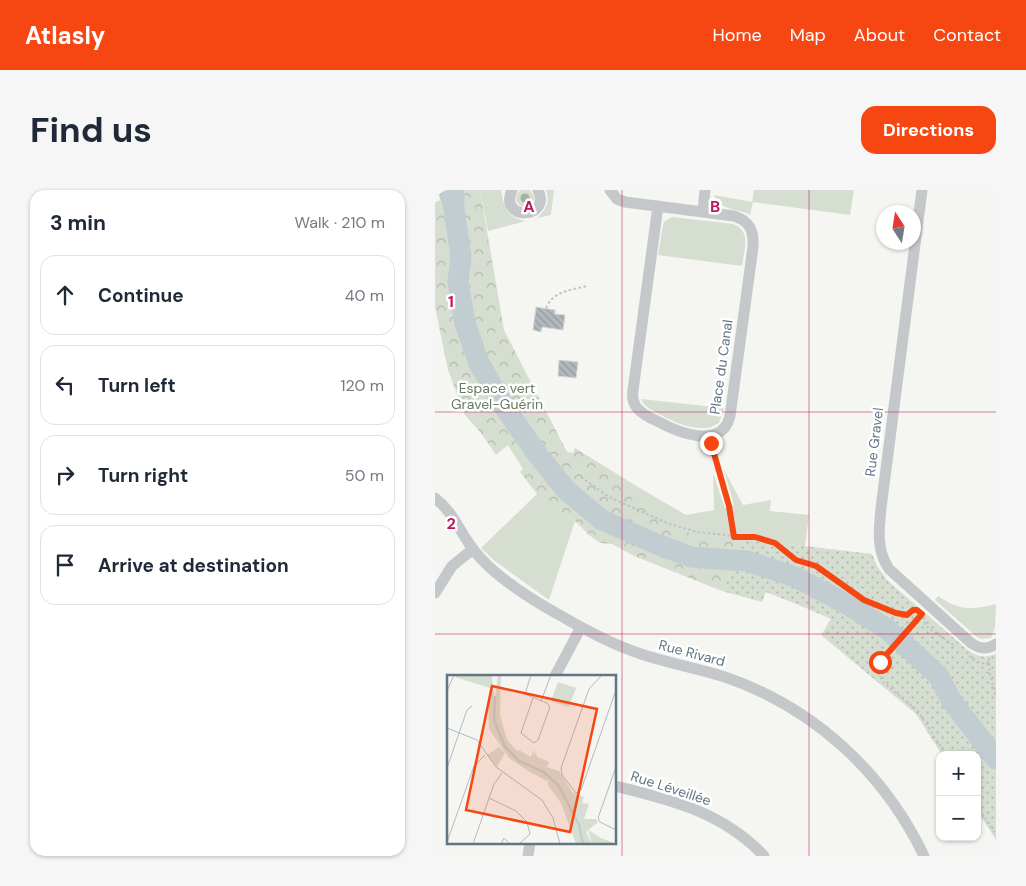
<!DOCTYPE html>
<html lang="en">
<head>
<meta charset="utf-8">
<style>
	:root { --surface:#fff; --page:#f6f6f7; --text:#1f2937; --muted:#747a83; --line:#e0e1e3; --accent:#f64611 }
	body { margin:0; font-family:"DM Sans",sans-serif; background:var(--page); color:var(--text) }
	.controls { position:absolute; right:15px; bottom:15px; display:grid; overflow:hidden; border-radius:10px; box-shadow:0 1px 4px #0004 }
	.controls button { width:45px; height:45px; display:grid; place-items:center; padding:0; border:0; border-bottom:1px solid var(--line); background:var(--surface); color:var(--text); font:25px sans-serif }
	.compass { position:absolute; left:441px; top:15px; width:45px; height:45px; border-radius:50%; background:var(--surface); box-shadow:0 1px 4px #0004; rotate:348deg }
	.stop { position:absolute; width:15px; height:15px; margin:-11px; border:4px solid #f64611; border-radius:50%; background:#fff }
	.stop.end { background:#f64611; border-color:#fff; box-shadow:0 1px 5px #0008 }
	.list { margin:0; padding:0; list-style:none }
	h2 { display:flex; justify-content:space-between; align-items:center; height:65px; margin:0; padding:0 20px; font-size:21px }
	h2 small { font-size:16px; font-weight:400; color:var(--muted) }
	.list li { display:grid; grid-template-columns:32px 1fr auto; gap:15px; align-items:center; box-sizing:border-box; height:80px; margin:0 10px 10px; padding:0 10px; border:1px solid var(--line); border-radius:15px }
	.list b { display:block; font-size:19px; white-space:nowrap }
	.list em { font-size:16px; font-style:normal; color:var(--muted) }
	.icon { flex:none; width:28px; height:28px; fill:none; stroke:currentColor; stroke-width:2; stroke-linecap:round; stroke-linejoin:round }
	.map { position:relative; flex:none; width:561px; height:666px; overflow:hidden; border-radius:15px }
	header { display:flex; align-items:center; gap:30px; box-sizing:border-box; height:70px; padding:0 25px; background:var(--accent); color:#fff }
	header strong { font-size:24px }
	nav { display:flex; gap:28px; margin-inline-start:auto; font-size:18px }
	.intro { display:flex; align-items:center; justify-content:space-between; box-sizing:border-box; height:120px; padding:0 30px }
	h1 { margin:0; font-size:35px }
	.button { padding:12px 22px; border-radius:15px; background:var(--accent); color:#fff; font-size:18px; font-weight:700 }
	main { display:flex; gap:30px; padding:0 30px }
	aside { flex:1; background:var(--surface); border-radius:15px; box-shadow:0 1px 4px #0004 }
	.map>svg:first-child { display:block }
	.grass { fill:#d6ded1 }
	.forest { fill:url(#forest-crowns) }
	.park { fill:url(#park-dots) }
	.water { fill:url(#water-ripples) }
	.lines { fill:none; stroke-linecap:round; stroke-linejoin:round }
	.river { stroke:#c2cdd2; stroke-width:21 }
	.building { fill:url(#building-back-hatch); stroke:#d6d6d4 }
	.path { stroke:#c0c2c3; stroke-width:2; stroke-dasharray:2.5 2.5; stroke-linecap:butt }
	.minor { stroke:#c4c8cb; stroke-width:11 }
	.tree { fill:#a6b2a1 }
	.route { stroke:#f64611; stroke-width:6 }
	.grid { fill:none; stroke:#c2185b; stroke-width:1; stroke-opacity:0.55 }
	.labels { text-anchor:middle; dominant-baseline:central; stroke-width:5; stroke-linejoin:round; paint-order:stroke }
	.street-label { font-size:14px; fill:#617585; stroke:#fff }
	.park-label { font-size:14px; fill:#667c60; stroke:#fff }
	.inset-river { fill:none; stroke:#c2cdd2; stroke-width:2.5 }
	.inset-road { fill:none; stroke:#b1bac0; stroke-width:1 }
	.view { fill:#f64611; fill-opacity:0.15; stroke:#f64611; stroke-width:2.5 }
	.inset-edge { fill:none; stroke:#617585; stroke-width:2.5 }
	.grid-label { font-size:16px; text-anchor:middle; font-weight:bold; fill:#c2185b; stroke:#fff; stroke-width:5; stroke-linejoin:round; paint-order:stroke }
</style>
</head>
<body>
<header>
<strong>Atlasly</strong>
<nav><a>Home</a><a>Map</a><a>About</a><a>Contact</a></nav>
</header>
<div class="intro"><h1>Find us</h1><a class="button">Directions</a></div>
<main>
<aside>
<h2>3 min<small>Walk · 210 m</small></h2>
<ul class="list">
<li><svg class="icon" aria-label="ahead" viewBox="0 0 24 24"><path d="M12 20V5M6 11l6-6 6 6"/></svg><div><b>Continue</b></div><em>40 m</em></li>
<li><svg class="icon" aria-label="left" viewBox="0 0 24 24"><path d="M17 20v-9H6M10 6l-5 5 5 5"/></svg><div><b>Turn left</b></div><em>120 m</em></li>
<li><svg class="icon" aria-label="right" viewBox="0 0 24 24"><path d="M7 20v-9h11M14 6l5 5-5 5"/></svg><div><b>Turn right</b></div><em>50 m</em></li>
<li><svg class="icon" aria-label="arrive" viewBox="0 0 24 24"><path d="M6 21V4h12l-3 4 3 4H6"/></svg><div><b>Arrive at destination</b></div></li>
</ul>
</aside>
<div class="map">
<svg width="561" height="666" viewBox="0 0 561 666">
	<defs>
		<pattern id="forest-crowns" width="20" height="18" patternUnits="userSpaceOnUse" patternTransform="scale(1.25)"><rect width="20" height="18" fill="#d6ded1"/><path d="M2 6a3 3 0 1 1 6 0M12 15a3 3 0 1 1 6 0" fill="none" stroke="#b1b9af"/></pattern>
		<pattern id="park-dots" width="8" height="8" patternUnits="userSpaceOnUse" patternTransform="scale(1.25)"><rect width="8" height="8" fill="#d6ded1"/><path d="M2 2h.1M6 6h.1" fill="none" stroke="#b1b9af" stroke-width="1.8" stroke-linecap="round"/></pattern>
		<pattern id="water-ripples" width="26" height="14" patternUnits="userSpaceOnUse" patternTransform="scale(1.25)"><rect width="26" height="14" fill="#c2cdd2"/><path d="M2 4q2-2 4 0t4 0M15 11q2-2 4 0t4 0" fill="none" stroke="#a1abb0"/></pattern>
		<pattern id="building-back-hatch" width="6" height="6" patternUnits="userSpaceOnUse" patternTransform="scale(1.25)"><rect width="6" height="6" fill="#b1b9be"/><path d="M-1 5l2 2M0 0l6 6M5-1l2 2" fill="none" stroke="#939ba0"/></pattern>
	</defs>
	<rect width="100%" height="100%" fill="#f5f5f1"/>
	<path class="grass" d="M81 8a9 9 0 1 1 18 0a9 9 0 1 1-18 0Z
		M45 0H66C69 17 72 28 91 31L53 41Z
		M111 0H119L116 25 102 28C111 20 115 12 111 0Z
		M319 0H419L415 25 318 12 315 25C303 18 284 21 279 5L317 12Z
		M237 27 298 34C317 41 309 60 307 76L223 65 228 35 230 31Z
		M206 209 289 218 284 233C266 245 241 233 224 224 217 220 209 217 206 209Z
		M289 280 308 315 336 310 335 321 374 325 370 356 310 349H265L195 310 203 297 251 325 279 320 278 283 290 318 299 315Z
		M102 304 140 331 114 410 60 371 46 358Z
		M503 406C524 421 537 420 561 414L560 437 556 448 546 449 542 447 500 410Z"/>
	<path class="forest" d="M29 0H45L69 140 132 262 138 263 140 258 203 297 196 310 265 349H310L287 401 199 366 177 354 165 353 154 345 140 331 102 304 85 282 88 279 73 255 61 265 46 243 30 225 13 180 0 117V12L6 10 25 64 30 5Z"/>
	<path class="park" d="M310 349 437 364 442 376 453 391 534 461C543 467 550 468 561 464V650L542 620V565H507L481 524 386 445 396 429 364 415 331 402 327 412 287 401Z"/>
	<path class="water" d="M2 0H29L30 5 26 66Z"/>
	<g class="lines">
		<path class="river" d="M16 0 26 66 23 92 30 133 43 171 68 215 103 265 131 300 167 330 219 353 256 367 312 371 360 387 412 414 452 439 503 485 516 510 561 569"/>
	</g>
	<path class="building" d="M101 117 120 120V124L130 125 128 140 107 137 106 142 98 140Z
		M124 170 143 172 141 188 123 186Z"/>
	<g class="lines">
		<path class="path" d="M111 118C118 101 136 100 152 96
			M277 256 294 316 299 347
			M146 287 174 307 232 333 262 342 334 350 340 353 361 370 381 376 429 410 461 423 472 425 478 420H482
			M487 424 448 468 443 477V483L449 493 483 521 511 565
			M489 427 490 434 493 438 520 456
			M534 466 540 471 554 475
			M554 468 555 484 561 507
			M542 615 561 645"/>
		<path class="minor" d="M77 0C63 31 117 30 103 0
			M175 0 182 9 190 12 299 26C315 31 319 41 318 57L295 226C287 261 242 242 222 231 215 228 207 224 202 218 198 213 197 206 198 200L223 16
			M487 0 446 318C444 339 441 360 454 379L536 453C545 459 552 460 561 454
			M268 22 270 0
			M0 308C19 323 24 341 38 359 57 385 99 411 128 427 152 441 179 455 206 464 233 473 262 478 290 487 378 517 449 582 489 666
			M0 403 17 376 38 359
			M120 486 146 437
			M180 596C236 610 288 622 329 666
			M93 666 95 652"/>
	</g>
	<circle class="tree" cx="90" cy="8" r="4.5"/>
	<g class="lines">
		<path class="route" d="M276 253 294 316 299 347H320L340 353 361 370 381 376 429 410 461 423 472 425 478 420H482L487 424 445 472"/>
	</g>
	<path class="grid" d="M187 0V666M374 0V666M0 222H561M0 444H561"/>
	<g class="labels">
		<g class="street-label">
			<text transform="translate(286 177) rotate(-82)">Place du Canal</text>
			<text transform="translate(439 252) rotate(-83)">Rue Gravel</text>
			<text transform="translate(257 463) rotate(15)">Rue Rivard</text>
			<text transform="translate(236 598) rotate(18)">Rue Léveillée</text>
		</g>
		<g class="park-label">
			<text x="62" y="198">Espace vert<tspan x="62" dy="16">Gravel-Guérin</tspan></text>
		</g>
	</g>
	<g transform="translate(12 485)">
		<rect width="169" height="169" fill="#f5f5f1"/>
		<path d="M111 7 129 13 122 32 97 24 104 26ZM52 72 58 78 50 92 40 80ZM72 75 84 82 86 75 88 81V75L90 82 102 87 100 92 81 87 70 77ZM141 155 154 163 169 169H145Z" fill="#d6ded1"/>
		<path d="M51 0H54L53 40 60 65 81 87 89 89 83 97 62 83 42 54 41 25 43 14H46L48 23Z" fill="#d6ded1"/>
		<path d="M9 0H45L46 14 8 2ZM89 89 112 96 126 118 137 122 135 128 142 129 137 144H149L151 147 139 157 145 169H129L114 128 100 109 102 107 83 97Z" fill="#d6ded1"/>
		<path class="inset-river" d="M48 21 47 45 58 72 72 86 97 97 112 111 132 150 136 169"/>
		<path class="inset-road" d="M84 0 78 19 100 28 103 32 91 65 87 68 74 58 86 23M155 0 142 14 114 93 115 100 129 118 134 115 169 15M0 16 7 0M94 26 104 0M0 53 30 65 49 92 95 125 106 143 113 169M169 92 151 143 153 147 169 155M0 93 20 35 25 31M42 123 69 136 80 147 83 159 72 169M0 167 27 91 38 80M26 169 47 109 55 98M54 169 57 163 63 169"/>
		<path class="view" d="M45 11 150 34 123 157 19 135Z"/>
		<rect width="169" height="169" class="inset-edge"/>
	</g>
	<g class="grid-label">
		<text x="94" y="22">A</text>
		<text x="280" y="22">B</text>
		<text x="16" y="117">1</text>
		<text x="16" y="339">2</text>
	</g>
</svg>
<div class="controls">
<button>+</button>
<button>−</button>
</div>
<svg class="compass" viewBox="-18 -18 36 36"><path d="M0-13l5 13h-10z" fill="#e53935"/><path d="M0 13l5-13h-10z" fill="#747a83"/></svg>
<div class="stop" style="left:445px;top:472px"></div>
<div class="stop end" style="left:276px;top:253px"></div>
</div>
</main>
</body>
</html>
